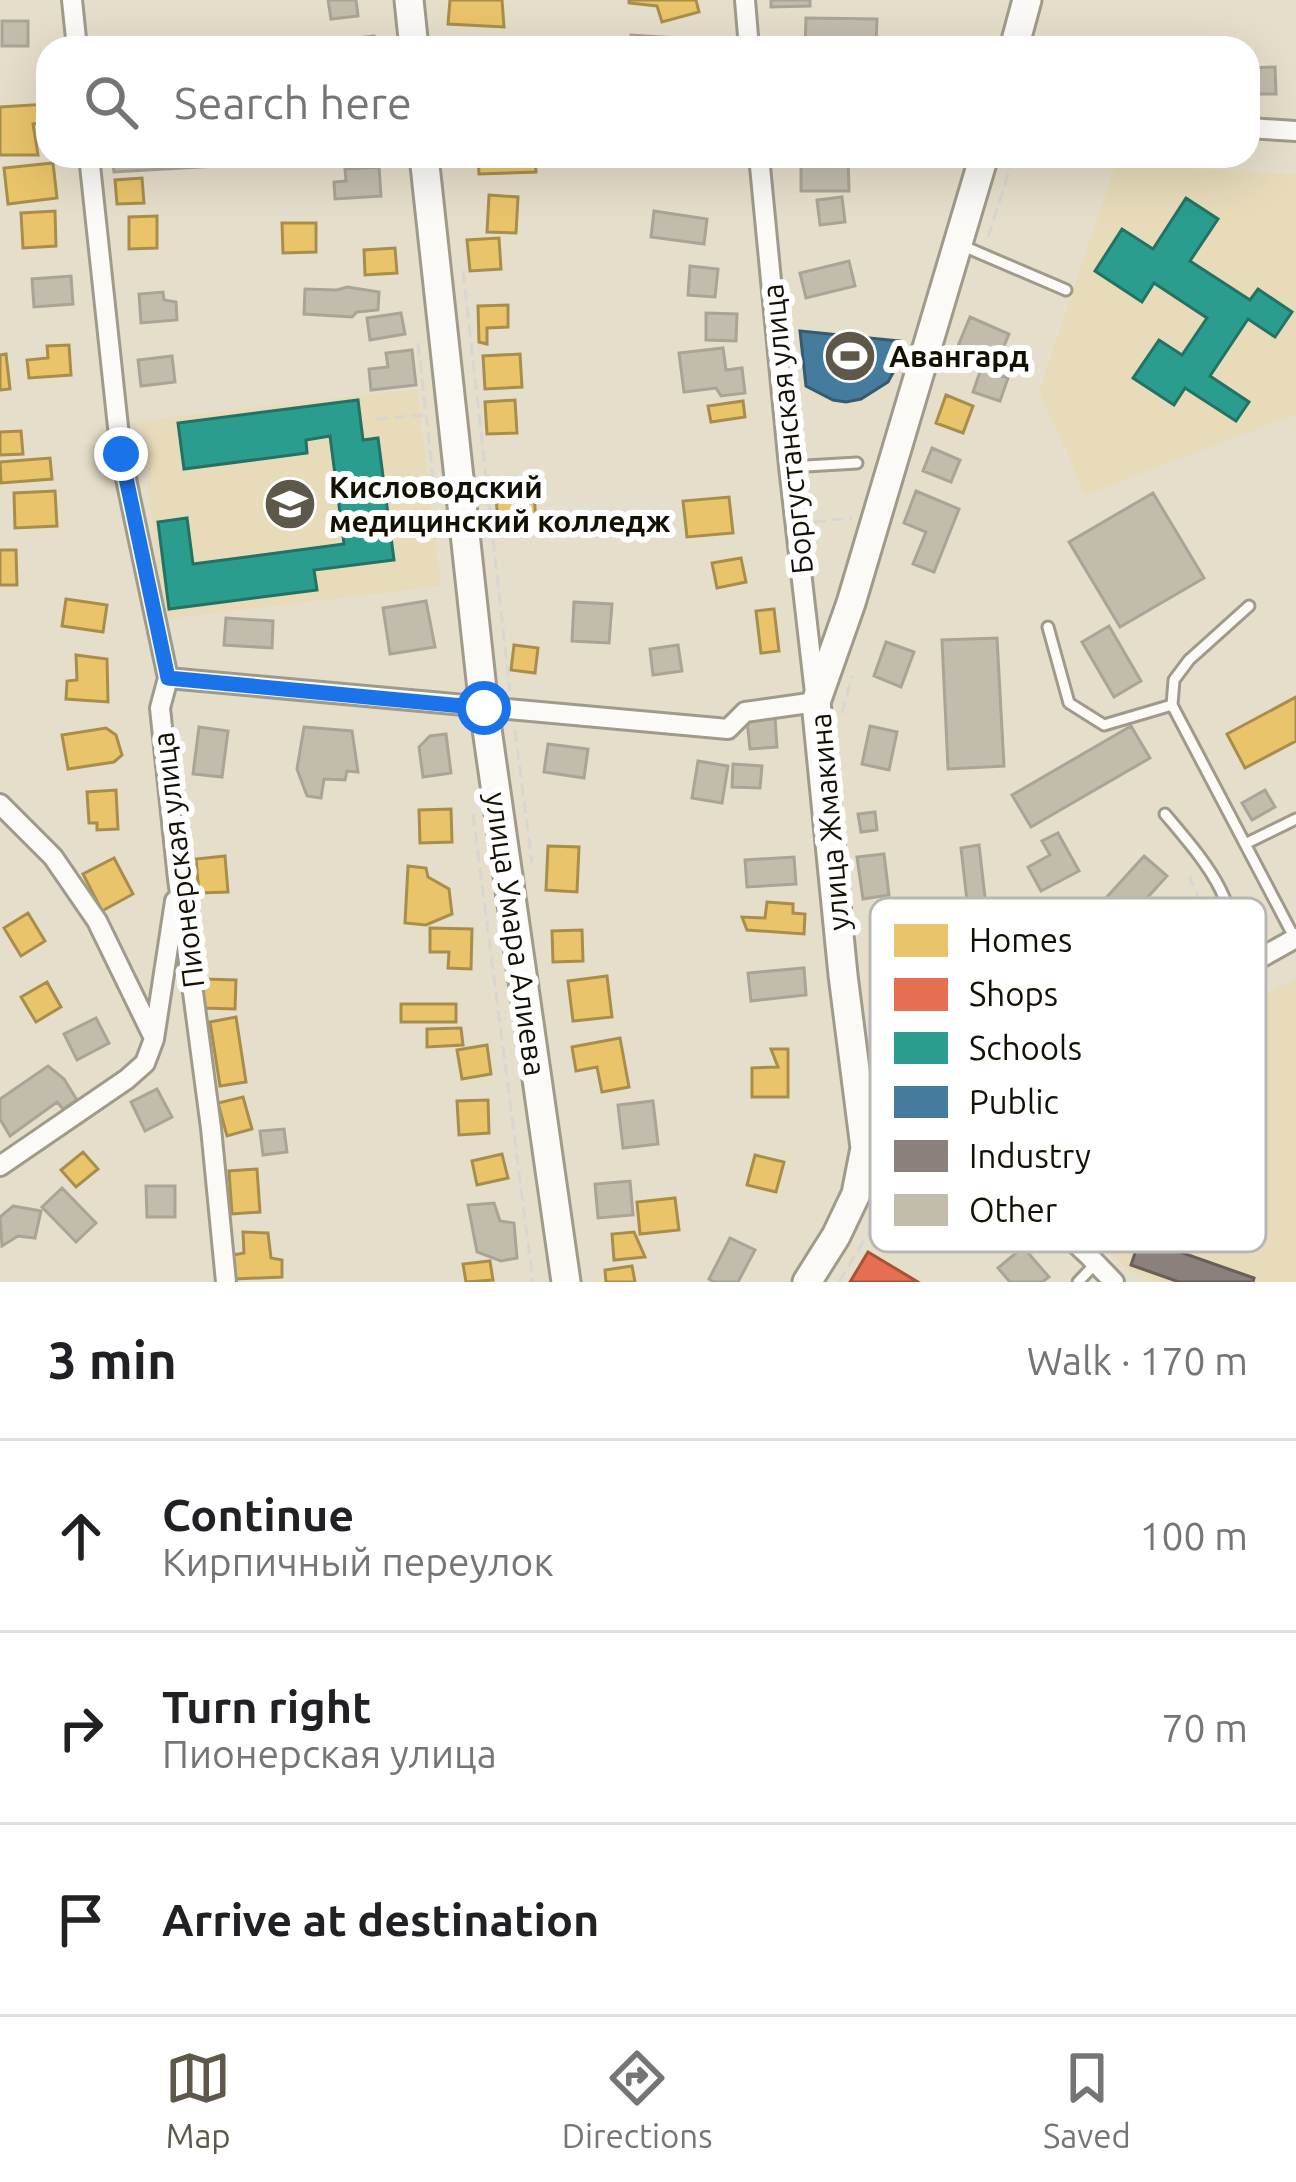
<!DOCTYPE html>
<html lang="en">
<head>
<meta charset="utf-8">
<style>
	:root { --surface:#fff; --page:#f6f6f6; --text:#202124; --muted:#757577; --line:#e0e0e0; --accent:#5d5849 }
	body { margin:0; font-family:Ubuntu,sans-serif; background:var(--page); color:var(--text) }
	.stop { position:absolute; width:36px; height:36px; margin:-27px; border:9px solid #1a73e8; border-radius:50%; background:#fff }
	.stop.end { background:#1a73e8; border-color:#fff; box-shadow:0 3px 12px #0008 }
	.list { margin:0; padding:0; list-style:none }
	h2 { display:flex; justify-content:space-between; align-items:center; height:156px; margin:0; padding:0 48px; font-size:51px }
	h2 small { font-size:39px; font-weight:400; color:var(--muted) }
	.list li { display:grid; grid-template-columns:78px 1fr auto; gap:36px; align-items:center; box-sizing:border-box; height:192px; padding:0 48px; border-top:3px solid var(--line) }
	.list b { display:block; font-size:45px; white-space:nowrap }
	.list p { margin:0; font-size:39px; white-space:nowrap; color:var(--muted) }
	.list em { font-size:39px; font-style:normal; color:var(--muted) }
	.icon { flex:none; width:66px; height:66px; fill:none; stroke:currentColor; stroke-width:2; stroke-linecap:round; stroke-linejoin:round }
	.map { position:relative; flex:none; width:1296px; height:1282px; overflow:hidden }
	.search { position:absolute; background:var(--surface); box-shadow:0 12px 48px #0002; left:36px; right:36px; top:36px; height:132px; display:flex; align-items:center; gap:30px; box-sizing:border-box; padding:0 42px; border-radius:36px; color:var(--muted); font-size:45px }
	.sheet { height:732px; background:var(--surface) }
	nav { display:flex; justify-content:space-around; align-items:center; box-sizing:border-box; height:168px; border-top:3px solid var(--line); background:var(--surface); font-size:33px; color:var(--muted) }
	nav a { display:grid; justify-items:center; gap:6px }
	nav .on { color:var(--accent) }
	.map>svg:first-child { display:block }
	.built { fill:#e7dbba }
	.homes { fill:#e9c46a; stroke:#a98e4b; stroke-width:3 }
	.shops { fill:#e76f51; stroke:#a8523a; stroke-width:3 }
	.schools { fill:#2a9d8f; stroke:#237365; stroke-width:3 }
	.public { fill:#457b9d; stroke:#365b6f; stroke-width:3 }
	.industry { fill:#8a817c; stroke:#675f58; stroke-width:3 }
	.building { fill:#c2bcad; stroke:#a9a495; stroke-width:3 }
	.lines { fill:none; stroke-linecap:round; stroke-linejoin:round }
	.lane-casing { stroke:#a09a8b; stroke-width:15 }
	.street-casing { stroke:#a09a8b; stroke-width:24 }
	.secondary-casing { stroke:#a09a8b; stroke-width:33 }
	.path { stroke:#d8d6d0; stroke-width:3; stroke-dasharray:12 6; stroke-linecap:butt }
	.lane { stroke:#fbfaf7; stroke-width:9 }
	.street { stroke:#fbfaf7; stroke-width:18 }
	.secondary { stroke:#fbfaf7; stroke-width:27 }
	.route { stroke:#1a73e8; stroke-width:15 }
	.labels { text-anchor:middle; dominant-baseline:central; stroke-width:12; stroke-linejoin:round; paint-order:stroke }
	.poi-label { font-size:30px; font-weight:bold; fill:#141004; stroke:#fff; text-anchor:start }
	.street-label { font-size:30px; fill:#141004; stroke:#fff }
	.key { fill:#fff; stroke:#b8b7b4; stroke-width:3 }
	.key-label { font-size:33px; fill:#141004 }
</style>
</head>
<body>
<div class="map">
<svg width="1296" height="1282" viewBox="0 0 1296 1282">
	<rect width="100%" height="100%" fill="#e5deca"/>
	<path class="built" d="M1116 164 1296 175V414L1085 495 1039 390Z
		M417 389 441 586 164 619 140 421Z
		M1296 978V1282H1159L1129 1271 1076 1219 1045 1166 1027 1175 1006 1139Z"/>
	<path class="homes" d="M450 0H502L504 27 448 24Z
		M629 0H696L699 12 662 22 657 6 629 3Z
		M47 104 48 123 33 124 38 155H0V107Z
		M478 156H535L536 172 479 174Z
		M53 163 57 198 8 204 4 168Z
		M142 178 144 203 117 204 115 180Z
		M489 195 518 197 516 233 487 232Z
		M55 211 56 246 23 248 21 213Z
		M157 216V248L129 249V217Z
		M282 223H316V252L283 253Z
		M499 238 501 269 470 271 467 240Z
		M395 248 397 273 365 275 364 250Z
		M508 305V327L487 328V344L479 342 478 306Z
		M69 345 71 375 29 378 27 360 48 358 47 346Z
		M6 354 10 389 0 390V355Z
		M520 354 522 387 485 389 483 356Z
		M946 395 973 406 963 433 936 423Z
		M515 400 517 433 487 434 485 402Z
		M743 401 745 417 711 422 708 406Z
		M21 431 23 454 0 455V432Z
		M50 458 52 479 1 483 0 462Z
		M55 491 57 526 15 528 14 493Z
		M534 494 536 521 498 523 496 496Z
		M729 497 733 533 687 537 683 501Z
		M0 550H16L17 585H0Z
		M741 558 746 582 717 588 712 563Z
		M66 599 107 605 103 632 62 626Z
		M774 609 779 651 761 653 756 611Z
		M514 645 538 648 535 673 511 670Z
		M76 655 107 659 108 702 66 699 67 681 77 680Z
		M1296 697V741L1245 768 1227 734Z
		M106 728 116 735 122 755 114 762 68 769 62 735Z
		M116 790 118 829 97 830V823H89L87 792Z
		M451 809 452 842 420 843 419 810Z
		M548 846 579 847 577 892 546 890Z
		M225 856 228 892 199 893 196 859Z
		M114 858 133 894 102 911 83 874Z
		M408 866 426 868 428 877 449 889 452 914 426 925 405 923Z
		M767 902 793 904V913L805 914 804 934 747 930 742 917 765 918Z
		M28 913 45 941 21 956 4 928Z
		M430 928 472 929 471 969 448 968 449 952H430Z
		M582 930 583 961 553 962 552 931Z
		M607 976 612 1017 573 1021 568 981Z
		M204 979 236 980 235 1009 203 1008Z
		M47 982 61 1007 36 1022 21 997Z
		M401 1004H456V1022H401Z
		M236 1017 246 1082 220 1086 210 1022Z
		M461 1028 463 1045 427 1047V1029Z
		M620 1038 629 1087 602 1092 597 1067 576 1071 572 1047Z
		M487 1045 491 1074 462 1079 457 1050Z
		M771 1049H788V1097H752V1068L778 1067Z
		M243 1097 252 1129 227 1136 218 1103Z
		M488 1100 489 1133 459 1135 457 1101Z
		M83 1152 98 1169 76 1187 61 1170Z
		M502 1154 508 1178 477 1185 472 1161Z
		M755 1155 784 1162 776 1192 747 1185Z
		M257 1169 260 1212 232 1214 229 1171Z
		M675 1198 679 1230 640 1234 637 1202Z
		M243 1232 268 1233 271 1258 282 1260V1277L235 1279 233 1255 244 1253Z
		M634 1232 645 1257 614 1260 612 1234Z
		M490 1261 493 1280 466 1282 463 1264Z
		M632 1266 635 1282H606L605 1270Z"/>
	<path class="shops" d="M868 1252 918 1282H850Z"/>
	<path class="schools" d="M1186 198 1218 219 1190 261 1250 300 1258 289 1292 312 1275 337 1248 319 1210 376 1249 402 1236 421 1185 388 1174 405 1133 378 1159 340 1182 355 1207 318 1154 283 1142 302 1095 271 1122 229 1153 249Z
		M358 400 363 440 378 438 394 560 314 570 317 590 169 609 158 522 187 518 193 564 344 544 330 436 306 440 307 453 184 469 178 423Z"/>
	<path class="public" d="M800 331 900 341 894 371 888 382 861 399 846 402 833 400 806 386Z"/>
	<path class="industry" d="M1140 1238 1254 1278 1253 1282H1179L1131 1265Z"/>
	<path class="building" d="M328 0H356L358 16 331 19Z
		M771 0H810V6L771 7Z
		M806 18 877 19 876 48H805Z
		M2 21H28V46H2Z
		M631 35 703 40 705 48H631Z
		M374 36 375 48H342L341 40Z
		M1275 67 1276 94H1251L1250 68Z
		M112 156H215L216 166 114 172Z
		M237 156H310V163L237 165Z
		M801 156H848L849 191H801Z
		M379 167 381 196 335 199 334 182 346 181 345 169Z
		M842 197 845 222 820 225 817 200Z
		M654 211 707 219 704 244 651 237Z
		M849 261 855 286 806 298 800 273Z
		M690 266 718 269 715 297 688 295Z
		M71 276 73 304 34 307 32 279Z
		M347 287 379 292 378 310 357 312 352 317 304 314 305 289 337 290Z
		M163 292 164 300 176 302 177 320 141 323 139 294Z
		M401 313 405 334 370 340 367 318Z
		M706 313 737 314 736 341 706 340Z
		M970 317 1009 334 997 363 958 346Z
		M723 348 726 370 742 368 745 393 721 396 716 388 684 392 679 353Z
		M412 350 416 385 371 390 369 369 388 367 386 353Z
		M172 356 175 382 141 386 138 360Z
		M981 369 1008 378 1000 401 973 392Z
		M932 448 960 460 951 482 923 471Z
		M916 491 959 509 934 572 913 564 926 532 904 523Z
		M1153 493 1204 578 1120 627 1069 542Z
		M426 601 435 647 390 654 383 608Z
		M574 602 612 604 609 643 572 641Z
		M226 618 273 621 272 648 224 645Z
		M1109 626 1141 681 1114 697 1082 642Z
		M997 638 1004 766 948 769 942 640Z
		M886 642 914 652 901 687 874 676Z
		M678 645 682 671 653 675 650 649Z
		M775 717 777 747 750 749 747 720Z
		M870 726 897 732 889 770 862 764Z
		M1131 726 1150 758 1031 827 1012 795Z
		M199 727 228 731 222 777 193 774Z
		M304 727 352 731 358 772 347 771 345 780 324 779 321 798 307 796 297 769Z
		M446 734 451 773 423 777 419 747 430 736Z
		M548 744 588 749 584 778 544 772Z
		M698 761 728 766 722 803 692 798Z
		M733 764 762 766 760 788 732 787Z
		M1265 790 1275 807 1252 820 1242 803Z
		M875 812 877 830 861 832 858 814Z
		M1058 833 1079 871 1041 891 1028 867 1050 855 1042 841Z
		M979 845 994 976 1003 1003 984 1009 976 981 961 848Z
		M884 854 889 895 863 899 857 857Z
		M1144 856 1167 876 1128 919 1106 898Z
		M794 857 796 884 747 887 745 860Z
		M804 968 806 995 751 1001 748 973Z
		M96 1018 109 1043 77 1060 64 1034Z
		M48 1066 64 1079 77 1100 63 1109 57 1102 10 1136 0 1119V1099Z
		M157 1089 172 1117 145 1131 131 1102Z
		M653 1101 658 1144 623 1148 618 1105Z
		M284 1129 287 1152 263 1155 260 1131Z
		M630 1181 633 1215 598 1218 595 1184Z
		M146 1186H175V1217H147Z
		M62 1188 96 1223 76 1242 42 1207Z
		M494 1203 500 1221 514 1223 517 1258 501 1261 477 1252 468 1205Z
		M13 1206 41 1211 35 1238 18 1236 2 1246 0 1217Z
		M730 1238 755 1250 738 1282H714L709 1279Z
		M1023 1247 1049 1277 1042 1282H1010L998 1268Z"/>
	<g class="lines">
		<g class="lane-casing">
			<path id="lane" d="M963 246 1066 290
				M789 467 857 463
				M1249 606 1189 660 1174 680 1172 705 1295 939
				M1048 627 1069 703 1104 725 1172 705
				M1165 814C1207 864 1244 904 1233 974
				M1245 844 1296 819
				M1058 912 1122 1035
				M1088 1255 1104 1241
				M1078 1282 1096 1263"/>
		</g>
		<g class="street-casing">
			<path id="street" d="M72 0 77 48
				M745 0 749 48
				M1248 128 1296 131
				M89 156 121 455 168 678 160 708 178 879 211 1128 226 1282
				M168 678 728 729 745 712 816 702 789 467 759 156
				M0 804 53 857 97 921 154 1038
				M954 1129 1088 1255 1114 1282
				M865 1148 954 1129 1296 938
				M0 1166 127 1079 145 1063 154 1039 175 901"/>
		</g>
		<g class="secondary-casing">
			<path id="secondary" d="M409 0 414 48
				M1014 48 1027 0
				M424 156 484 708 566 1282
				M807 1282 836 1236 856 1194 865 1148 843 975 816 702 851 603 984 156"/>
		</g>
		<path class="path" d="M988 237 1014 156
			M463 271 510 691
			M418 343 435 494
			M376 419 423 415
			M814 522 852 518
			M842 713 852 676
			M515 730 532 863
			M473 814 533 1282
			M1192 876 1190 878C1201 905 1227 947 1198 969
			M870 984 881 1059 939 1109
			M997 1140 1136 1062 1131 1053
			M884 1187C900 1164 926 1158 953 1155
			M839 1282 870 1231 868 1223"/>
		<use href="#lane" class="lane"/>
		<use href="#street" class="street"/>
		<use href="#secondary" class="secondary"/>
	</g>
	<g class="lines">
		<path class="route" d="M121 454 168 678 484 708"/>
	</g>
	<defs>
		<g id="stadium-disc" transform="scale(2.7)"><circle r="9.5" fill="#5d5849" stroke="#fff"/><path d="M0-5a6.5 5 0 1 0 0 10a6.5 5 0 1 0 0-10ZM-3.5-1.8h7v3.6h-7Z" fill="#fff"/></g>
		<g id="university-disc" transform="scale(2.7)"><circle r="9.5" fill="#5d5849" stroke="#fff"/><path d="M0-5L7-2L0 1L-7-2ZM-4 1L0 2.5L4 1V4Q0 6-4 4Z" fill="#fff"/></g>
	</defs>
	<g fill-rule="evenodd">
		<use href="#stadium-disc" x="850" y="356"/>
		<use href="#university-disc" x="290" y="504"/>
	</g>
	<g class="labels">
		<g class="poi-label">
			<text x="889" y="356">Авангард</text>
			<text x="329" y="487">Кисловодский<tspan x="329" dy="34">медицинский колледж</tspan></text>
		</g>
		<g class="street-label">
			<text transform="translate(787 429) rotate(-96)">Боргустанская улица</text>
			<text transform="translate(829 822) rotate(-95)">улица Жмакина</text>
			<text transform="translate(178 860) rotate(-97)">Пионерская улица</text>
			<text transform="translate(516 934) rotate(82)">улица Умара Алиева</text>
		</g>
	</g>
	<rect x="870" y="898" width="396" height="354" rx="18" class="key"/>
	<rect x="894" y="924" width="54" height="33" fill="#e9c46a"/>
	<rect x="894" y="978" width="54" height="33" fill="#e76f51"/>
	<rect x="894" y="1032" width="54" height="32" fill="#2a9d8f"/>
	<rect x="894" y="1086" width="54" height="32" fill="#457b9d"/>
	<rect x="894" y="1140" width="54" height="32" fill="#8a817c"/>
	<rect x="894" y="1194" width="54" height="32" fill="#c2bcad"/>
	<g class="key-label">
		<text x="969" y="952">Homes</text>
		<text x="969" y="1006">Shops</text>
		<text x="969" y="1060">Schools</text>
		<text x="969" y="1114">Public</text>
		<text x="969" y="1168">Industry</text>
		<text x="969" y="1222">Other</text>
	</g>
</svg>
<div class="stop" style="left:484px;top:708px"></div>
<div class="stop end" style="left:121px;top:454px"></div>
<div class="search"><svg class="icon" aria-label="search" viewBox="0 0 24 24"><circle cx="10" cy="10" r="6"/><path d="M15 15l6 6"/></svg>Search here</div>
</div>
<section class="sheet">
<h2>3 min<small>Walk · 170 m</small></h2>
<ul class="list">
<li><svg class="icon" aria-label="ahead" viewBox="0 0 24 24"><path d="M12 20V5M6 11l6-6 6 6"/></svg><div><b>Continue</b><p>Кирпичный переулок</p></div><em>100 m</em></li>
<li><svg class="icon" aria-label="right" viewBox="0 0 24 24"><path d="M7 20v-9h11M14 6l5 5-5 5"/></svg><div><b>Turn right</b><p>Пионерская улица</p></div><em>70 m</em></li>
<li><svg class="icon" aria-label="arrive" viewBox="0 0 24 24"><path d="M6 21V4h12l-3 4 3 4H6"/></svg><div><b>Arrive at destination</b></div></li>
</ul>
</section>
<nav>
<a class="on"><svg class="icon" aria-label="map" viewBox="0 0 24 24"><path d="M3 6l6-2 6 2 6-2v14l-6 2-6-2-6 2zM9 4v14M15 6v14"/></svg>Map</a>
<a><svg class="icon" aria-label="directions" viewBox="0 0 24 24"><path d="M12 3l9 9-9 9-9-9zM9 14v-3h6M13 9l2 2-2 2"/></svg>Directions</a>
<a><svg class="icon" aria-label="saved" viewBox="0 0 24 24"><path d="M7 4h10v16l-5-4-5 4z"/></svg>Saved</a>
</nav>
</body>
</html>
